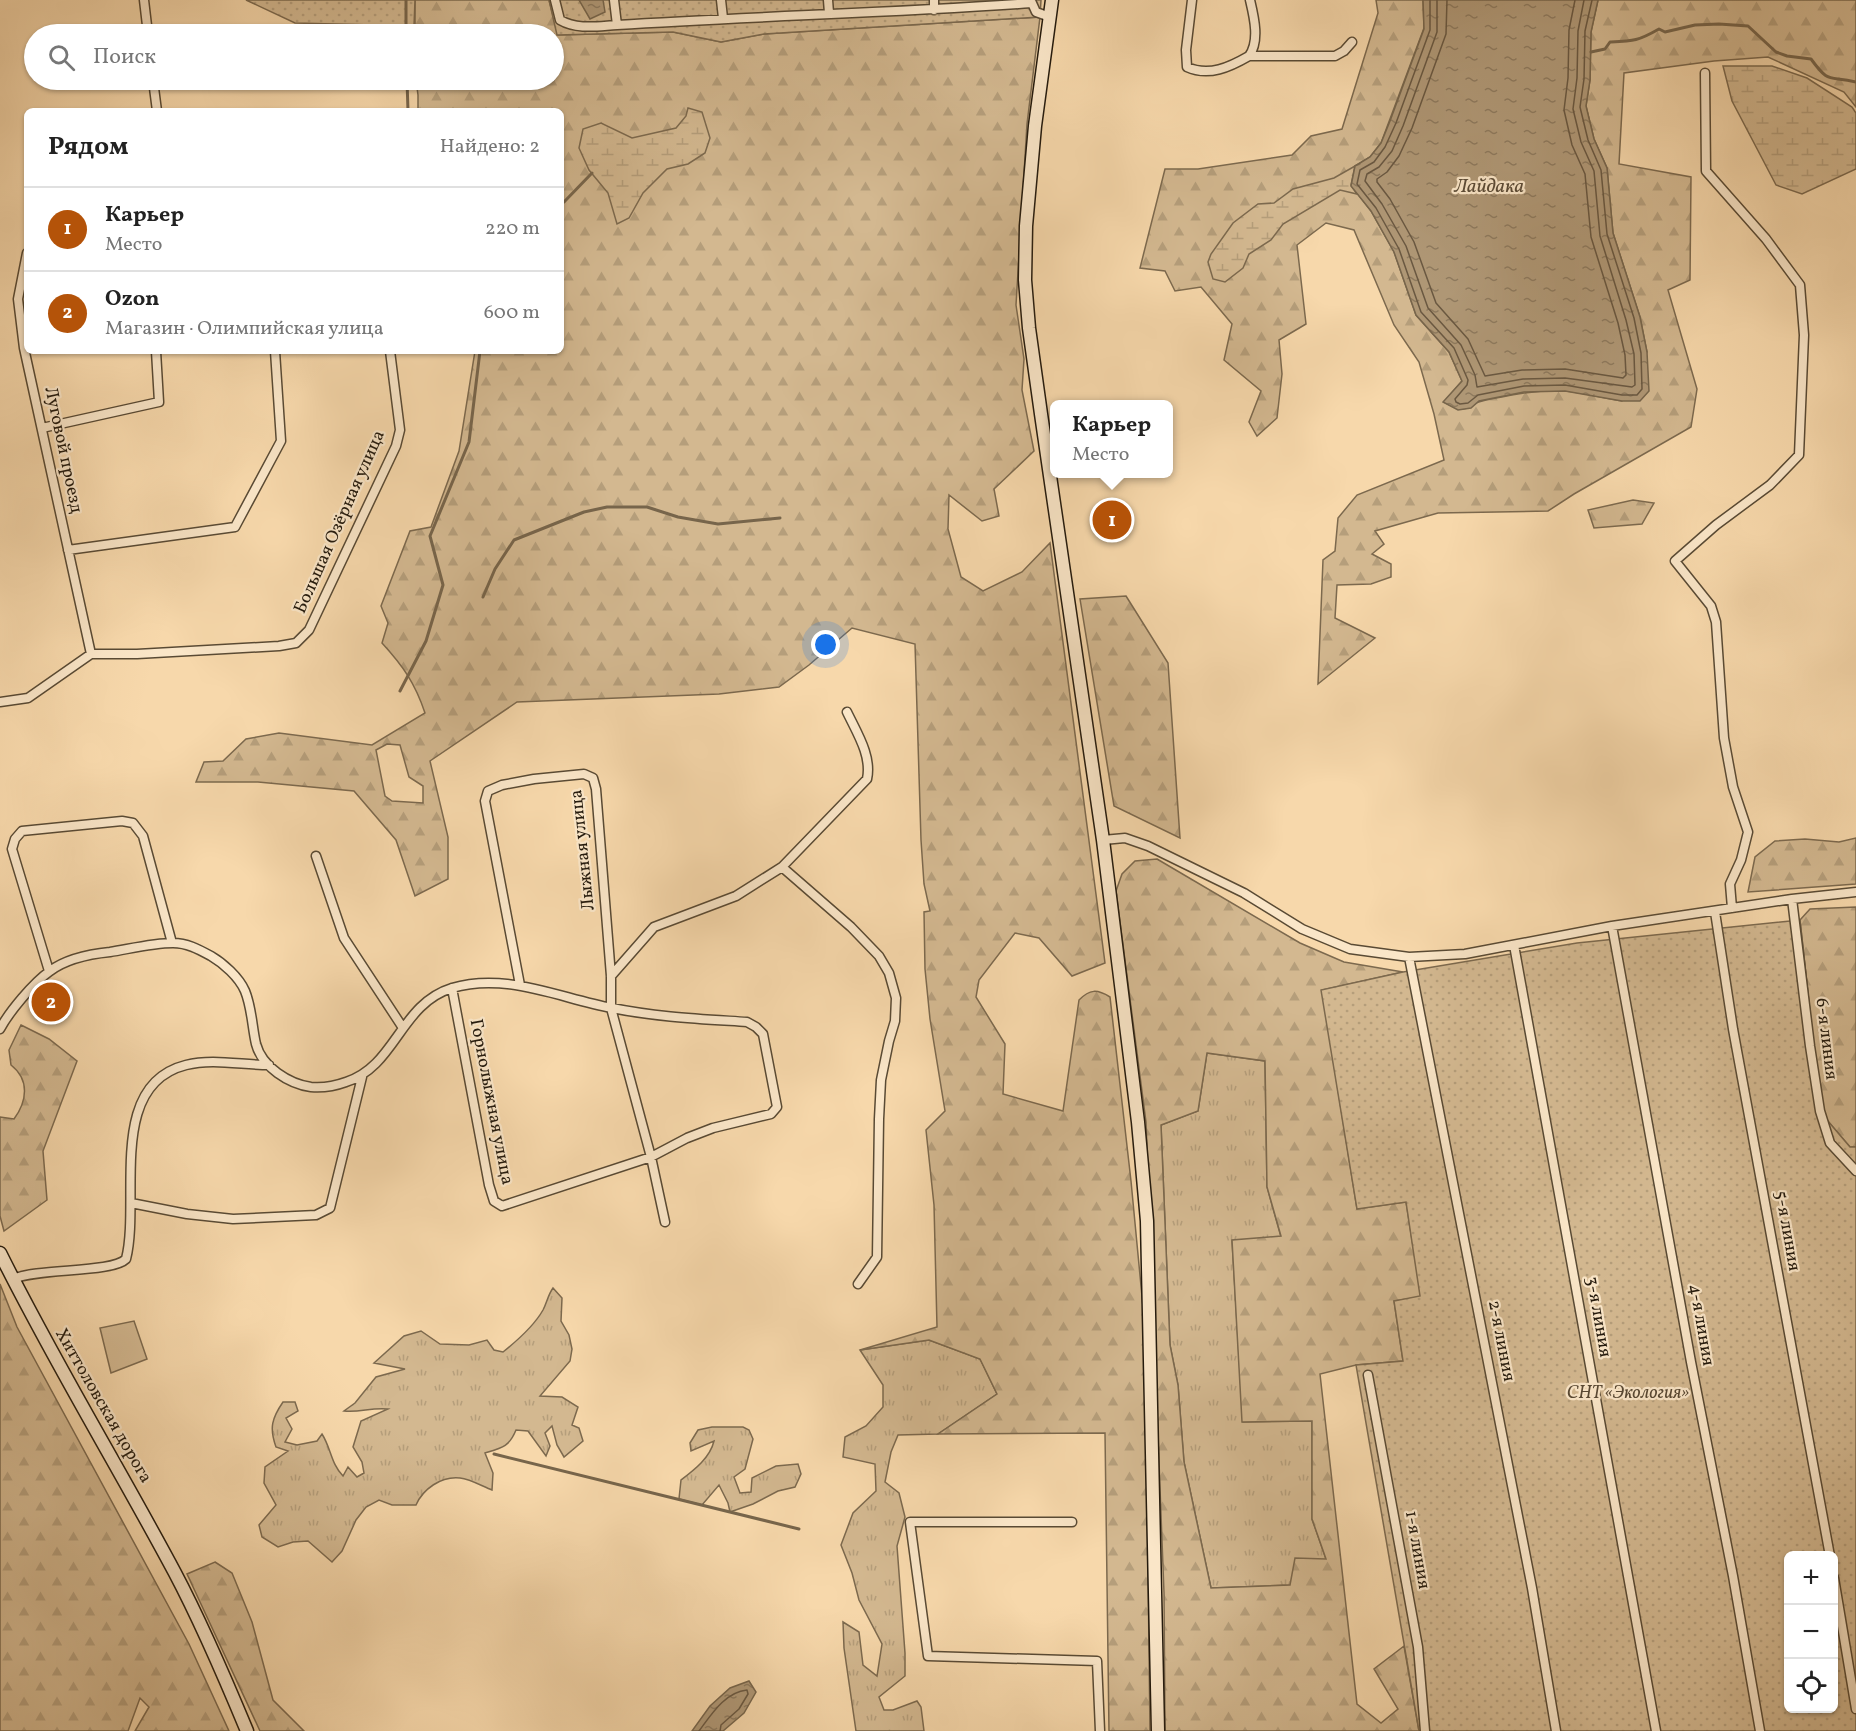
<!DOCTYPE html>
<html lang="ru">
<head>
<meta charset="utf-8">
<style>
	:root { --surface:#fff; --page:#f6f6f6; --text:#222; --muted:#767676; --line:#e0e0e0; --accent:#b45309 }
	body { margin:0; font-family:Vollkorn,serif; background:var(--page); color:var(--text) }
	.controls { position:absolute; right:18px; bottom:18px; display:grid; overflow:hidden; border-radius:9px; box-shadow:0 2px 4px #0004 }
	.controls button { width:54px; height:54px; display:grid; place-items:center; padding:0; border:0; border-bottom:2px solid var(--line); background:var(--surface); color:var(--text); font:30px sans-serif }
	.you { position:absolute; left:826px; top:645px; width:21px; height:21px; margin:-15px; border:4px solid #fff; border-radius:50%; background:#1a73e8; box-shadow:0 0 0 9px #1a73e833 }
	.badge { display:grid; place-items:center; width:39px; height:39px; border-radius:50%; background:var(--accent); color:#fff; font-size:20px; font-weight:700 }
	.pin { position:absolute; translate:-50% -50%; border:3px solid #fff; box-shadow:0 2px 6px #0006 }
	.popup { position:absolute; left:1050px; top:400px; width:123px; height:78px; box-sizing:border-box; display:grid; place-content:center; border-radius:9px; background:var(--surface); filter:drop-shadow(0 2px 4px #0005); font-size:20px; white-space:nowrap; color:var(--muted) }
	.popup b { font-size:22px; color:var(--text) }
	.popup::after { content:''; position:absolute; left:50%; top:100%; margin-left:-12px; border:12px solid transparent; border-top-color:var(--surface) }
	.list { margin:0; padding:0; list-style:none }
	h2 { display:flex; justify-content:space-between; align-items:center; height:78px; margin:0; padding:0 24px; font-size:26px }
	h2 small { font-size:20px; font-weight:400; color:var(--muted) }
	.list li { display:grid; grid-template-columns:39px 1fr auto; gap:18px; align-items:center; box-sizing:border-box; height:84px; padding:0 24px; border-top:2px solid var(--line) }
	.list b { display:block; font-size:22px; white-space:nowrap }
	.list p { margin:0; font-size:20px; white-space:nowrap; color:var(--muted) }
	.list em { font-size:20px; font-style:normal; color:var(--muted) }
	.icon { flex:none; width:33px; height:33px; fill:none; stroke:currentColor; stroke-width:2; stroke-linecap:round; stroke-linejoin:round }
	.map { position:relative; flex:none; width:1856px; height:1731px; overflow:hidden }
	.search { position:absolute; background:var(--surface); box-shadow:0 2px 4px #0004; left:24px; top:24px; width:540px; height:66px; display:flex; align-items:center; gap:15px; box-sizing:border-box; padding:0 21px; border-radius:33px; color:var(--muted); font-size:22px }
	.panel { position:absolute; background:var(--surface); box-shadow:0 2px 4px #0004; left:24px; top:108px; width:540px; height:246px; border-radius:9px }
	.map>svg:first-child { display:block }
	.grass { fill:url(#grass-tufts); stroke:#7c694e; stroke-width:1.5 }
	.forest { fill:url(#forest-firs); stroke:#7c694e; stroke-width:1.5; fill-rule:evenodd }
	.wetland { fill:url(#wetland-marsh); stroke:#7c694e; stroke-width:1.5 }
	.garden { fill:url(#garden-dots); stroke:#7c694e; stroke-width:1.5; fill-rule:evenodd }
	.pitch { fill:#d3b890; stroke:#7c694e; stroke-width:1.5 }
	.water { fill:url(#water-ripples); stroke:#77654b; stroke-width:1.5 }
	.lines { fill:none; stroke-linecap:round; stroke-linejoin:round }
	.shore { stroke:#6a5841; stroke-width:1.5 }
	.stream { stroke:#77654b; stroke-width:3 }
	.street-casing { stroke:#594a34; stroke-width:11 }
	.secondary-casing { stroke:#241a0d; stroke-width:15 }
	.street { stroke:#fae6c8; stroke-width:8 }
	.secondary { stroke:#fae6c8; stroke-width:12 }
	.labels { text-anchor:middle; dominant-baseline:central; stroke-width:4.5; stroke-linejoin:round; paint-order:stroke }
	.street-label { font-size:18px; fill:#241a0d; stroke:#fae6c8 }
	.park-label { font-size:18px; font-style:italic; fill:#594934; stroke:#fae6c8 }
	.water-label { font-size:20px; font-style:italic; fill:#5c4c37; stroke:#fae6c8 }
</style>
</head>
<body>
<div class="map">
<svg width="1856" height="1731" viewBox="0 0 1856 1731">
	<defs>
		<pattern id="grass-tufts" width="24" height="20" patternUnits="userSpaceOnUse" patternTransform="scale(1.5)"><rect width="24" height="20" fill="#d3b890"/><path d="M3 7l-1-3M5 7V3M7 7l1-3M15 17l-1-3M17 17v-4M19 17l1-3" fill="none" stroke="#b59e7b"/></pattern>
		<pattern id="forest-firs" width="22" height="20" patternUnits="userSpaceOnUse" patternTransform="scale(1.5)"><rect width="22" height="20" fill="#d3b890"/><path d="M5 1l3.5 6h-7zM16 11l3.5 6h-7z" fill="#b59e7b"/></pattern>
		<pattern id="wetland-marsh" width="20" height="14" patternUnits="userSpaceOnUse" patternTransform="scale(1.5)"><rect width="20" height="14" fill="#d3b890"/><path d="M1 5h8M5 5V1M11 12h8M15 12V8" fill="none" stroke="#b59e7b"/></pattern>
		<pattern id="garden-dots" width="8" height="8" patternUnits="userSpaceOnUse" patternTransform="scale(1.5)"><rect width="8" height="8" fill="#d3b890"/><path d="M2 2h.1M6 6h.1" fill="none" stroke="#b59e7b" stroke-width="1.8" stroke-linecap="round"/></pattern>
		<pattern id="water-ripples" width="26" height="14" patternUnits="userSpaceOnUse" patternTransform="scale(1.5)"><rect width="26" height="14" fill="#af9775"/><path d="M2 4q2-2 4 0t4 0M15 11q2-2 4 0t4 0" fill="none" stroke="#8e7a5e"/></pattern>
	</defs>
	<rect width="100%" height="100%" fill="#f7d8ab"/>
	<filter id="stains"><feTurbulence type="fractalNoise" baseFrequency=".00333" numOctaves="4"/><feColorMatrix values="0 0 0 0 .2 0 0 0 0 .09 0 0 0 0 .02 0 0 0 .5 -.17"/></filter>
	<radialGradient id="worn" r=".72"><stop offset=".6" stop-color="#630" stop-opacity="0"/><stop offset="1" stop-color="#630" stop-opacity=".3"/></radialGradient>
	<path class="grass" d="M1207 1053 1265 1061 1267 1187 1281 1237 1232 1241 1243 1422 1312 1421V1519L1326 1559 1290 1585 1211 1588 1184 1462 1178 1385 1170 1345 1161 1125 1198 1111Z
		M553 1288 562 1298 561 1321 569 1335 572 1349 570 1361 540 1396 562 1397 578 1407 572 1425 579 1428 583 1441 564 1457 557 1445 552 1426 545 1433 550 1446 546 1456 528 1431 516 1430C509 1447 502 1448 485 1453L493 1473 492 1490C482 1486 470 1479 460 1478 441 1476 423 1489 416 1505H392L379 1500 366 1507 356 1520 342 1551 332 1562 308 1541 293 1542 278 1547 262 1537 259 1525 276 1505 264 1483 265 1467 288 1451 276 1447C269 1428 272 1418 283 1402H295L298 1411 286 1418 292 1429 285 1442 297 1445 317 1441 322 1434C331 1448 331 1464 343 1476L348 1467 357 1477 364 1473 362 1462 353 1447 361 1421 388 1409C372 1407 359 1413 344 1411L355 1403 376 1377 405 1369 374 1363 404 1336 421 1331 440 1344 469 1345 487 1340 494 1350 503 1352C518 1340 534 1326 543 1310 547 1302 548 1295 553 1288Z
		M929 1340 980 1359 997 1394 938 1434 898 1435 891 1452 885 1482 899 1493 905 1517 897 1546 905 1653V1676L879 1697 884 1710H893L917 1701 921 1707 924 1731H856L844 1648 843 1622 859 1632 863 1665 877 1676 882 1644 859 1600 852 1573 841 1545 853 1513 876 1491 875 1464 843 1457 845 1437 866 1426 883 1407V1385L860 1350Z
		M712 1427H743L749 1430 753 1439 745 1469 734 1477 740 1493 751 1492 752 1478 776 1466 798 1464 801 1474 795 1487 778 1491 753 1504 730 1512 728 1503 719 1485 702 1505 679 1499 681 1480C694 1470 710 1458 714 1441L691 1451 690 1443 698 1430Z"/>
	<path class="forest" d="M415 0H549L558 35 673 32 721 42 764 34 1040 17 1027 124 1016 305 1024 359 1022 390 1034 451 994 489 999 516 982 521 949 495 948 529 961 577 983 591 1022 572 1050 543 1105 963 1072 976 1039 938 1015 933 979 980 976 997 1005 1044 1003 1094 1063 1111 1079 1000C1090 989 1097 989 1110 997L1131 1181 1145 1328 1150 1731H1109L1105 1433 938 1434 997 1394 980 1359 929 1340 860 1350 937 1327 934 1205 926 1130 945 1111 930 1019 925 969 924 912 930 911 924 884 921 840 915 644 852 628 809 665 779 687 719 694 517 702 430 761 448 837V879L415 896 396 840 354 791 258 782H196L204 762 223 761 246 739 279 733 372 745 425 713C415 683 403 666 382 643L388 623 381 606 410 531 431 527 459 451 475 351H561V111H418V95L416 80H554V34H415ZM387 744 400 745 409 777 423 786V803L392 801 385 796 376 750Z
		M1376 0H1423L1424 28 1381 143 1370 157 1355 166 1351 185 1371 211 1394 252 1416 315 1449 352 1462 381 1444 402C1472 417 1463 404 1486 400 1512 395 1539 389 1566 391 1584 393 1603 398 1622 401L1647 352 1640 317 1613 233 1607 168 1594 139 1586 106 1590 80 1591 32 1598 0H1856V107L1844 92 1768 57 1714 61 1624 73 1619 164 1691 177 1690 280 1668 290 1697 389 1691 427 1574 494 1548 511 1438 513 1375 531 1384 544 1372 554 1391 564V577L1371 584 1337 585 1335 618 1375 638 1318 684 1323 560 1335 551 1338 518 1357 495 1444 460 1434 414 1419 362 1394 325 1354 230 1326 223 1297 245 1306 324 1279 340 1282 374 1277 418 1257 436 1249 422 1261 391 1224 360 1232 324 1201 287 1175 291 1165 271 1140 268 1165 169H1198L1292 155 1311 136 1342 129 1378 13Z
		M1633 500 1654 503 1642 524 1594 528 1588 510Z
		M1126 596 1168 663 1180 838 1114 806 1080 599Z
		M1856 838V884L1748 892 1755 857 1775 841 1805 839 1839 842Z
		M1157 859 1300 943 1344 962 1403 972 1322 990 1357 1209 1406 1202 1421 1297 1394 1301 1403 1361 1356 1365 1320 1374 1357 1704 1381 1723 1398 1709 1374 1669 1404 1646 1419 1731H1165L1164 1593 1146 1122 1116 891 1122 874 1135 861ZM1207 1053 1265 1061 1267 1187 1281 1236 1232 1240 1242 1422 1312 1421V1519L1326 1559 1295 1558 1290 1585 1211 1588 1184 1462 1178 1385 1170 1345 1161 1125 1198 1111Z
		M1856 907V1147H1850L1821 1113 1800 920 1810 909Z
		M21 1025 49 1039 77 1061 43 1151 47 1200 4 1231 0 1216V1117L14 1119C27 1101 30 1080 11 1065L9 1050Z
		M0 1284 17 1327 189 1644 229 1731H135L149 1707 140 1698 128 1731H0Z
		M215 1562 232 1573 252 1622 273 1700 304 1731H260L187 1574Z"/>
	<path class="wetland" d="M1723 66H1772L1807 78 1852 107 1856 113V169L1802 194 1776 185 1732 101Z
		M688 108 702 112 710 138 705 153 688 164 667 169 643 193 629 218 617 224 608 193 589 170 579 148 583 129 601 123 632 138 676 128 686 116Z
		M1355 166 1351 185 1357 194 1340 190 1283 224 1271 240 1249 254 1243 268 1225 282 1213 279 1208 262 1211 254 1233 223 1258 204 1274 203 1293 189 1334 178Z"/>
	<path class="garden" d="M246 0H415L414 26 295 23Z
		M549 0H1041L1040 17 764 34 721 42 673 32 557 35Z
		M1800 920 1821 1113 1850 1147H1856V1731H1419L1356 1365 1403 1361 1394 1301 1420 1296 1406 1202 1357 1209 1321 990 1403 972 1577 943ZM1788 1556H1834V1708H1788Z"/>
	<path class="pitch" d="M134 1321 147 1359 111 1373 100 1328Z"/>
	<path class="water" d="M579 0H603L605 12 590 19Z
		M1423 0H1598L1591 32 1590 80 1586 106 1594 139 1607 168 1613 233 1640 317 1647 352 1649 391 1640 401H1622L1565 391 1524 392 1479 401 1471 408 1458 410 1443 402 1462 381 1449 352 1416 315 1394 252 1371 211 1351 186 1355 166 1370 157 1381 143 1390 121 1424 29Z
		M749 1681 756 1692 744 1713 723 1731H692L710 1706 730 1688Z"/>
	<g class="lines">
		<path class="shore" d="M1430 0V30L1396 123 1385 147 1374 162 1360 170 1357 184 1376 208 1399 249 1421 312 1454 348 1468 380 1467 385 1455 399 1456 402 1460 404 1468 403 1478 395 1524 386 1565 385 1622 395H1637L1642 389 1641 353 1634 318 1607 234 1601 170 1588 140 1580 107 1584 79 1585 31 1592 0
			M1437 0V32L1403 126 1392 151 1379 167 1367 174 1365 181 1382 204 1406 246 1428 308 1461 345 1475 375 1477 387 1523 379 1565 378 1632 387 1635 385 1634 354 1626 320 1600 236 1594 171 1581 142 1573 109 1577 78 1578 31 1584 0
			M1447 0 1446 34 1412 128 1399 156 1387 172 1377 179V182L1390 199 1414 242 1436 303 1468 339 1485 376 1522 370 1565 369 1623 378 1626 375 1625 355 1618 323 1591 237 1585 174 1572 145 1564 110 1568 78 1569 30 1575 0
			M699 1731C711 1715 725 1692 747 1690L748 1694 739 1709 721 1725 720 1731"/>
		<path class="stream" d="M406 34V0
			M1591 52 1605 49 1610 42C1634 41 1638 41 1659 29L1665 32 1695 25 1719 24 1748 26 1776 52 1787 56 1811 59C1830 85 1828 75 1856 82
			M407 80 408 111
			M564 202 592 173
			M483 597 495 569 514 540 584 512 607 507H647L678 517 718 524 780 518
			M400 691 426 641 443 585 430 536 469 442 480 351
			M494 1454 799 1529"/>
		<g class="street-casing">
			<path id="street" d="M144 0 148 34
				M555 0 560 20C577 30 598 26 617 25
				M614 0 617 25C755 16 894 13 1032 3L1036 12 1050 17
				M721 0 723 18
				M828 0 829 13
				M934 0V10
				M1192 0 1186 50 1187 67C1209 77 1230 67 1249 56
				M1250 0C1254 17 1260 41 1249 56H1335L1344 51 1352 42
				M1705 73 1706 171 1766 239 1800 285 1804 335 1799 455 1770 485 1716 525 1675 561 1711 606 1716 622 1724 738 1733 787 1748 832 1741 860 1730 884 1732 908
				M153 80 157 111
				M27 253 18 299 24 348 91 654
				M42 428 159 402 156 351
				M68 550 235 527 281 441 275 351
				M0 702 28 698 91 654H137L279 646 296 643 309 630 396 446 400 430 390 351
				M1103 840 1125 838 1148 846 1244 893 1302 929 1350 949 1409 957 1465 954 1612 926 1792 899 1856 892
				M316 856 344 938 403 1028
				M782 867 851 927 879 956 889 973 896 998 895 1021 889 1041 881 1080 879 1119 877 1257 858 1284
				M1792 899 1810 1046 1820 1111 1830 1143 1856 1171
				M1715 912 1733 1029 1830 1556
				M1612 926 1691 1362 1733 1576 1760 1731
				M1514 945 1656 1731
				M1409 957 1532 1588 1556 1731
				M49 971 12 849 15 839 22 831 122 821 133 823 143 836 172 943
				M611 976 654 927 736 896 782 867 867 779C872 756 857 733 847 712
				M520 985 485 801 488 791 502 785 534 779 584 774 593 778 596 789 611 976V1008L651 1157 665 1222
				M0 1029C9 1012 33 983 50 971 66 959 90 954 110 952 129 949 153 943 173 943 187 943 198 949 211 956 223 963 239 977 245 991 252 1008 252 1027 256 1044 262 1067 289 1084 311 1087 323 1088 335 1086 346 1082 396 1066 400 1004 452 988 506 972 559 998 612 1008 656 1017 702 1019 747 1022L756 1027 763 1034 777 1107 771 1114 713 1128 687 1138 651 1157 502 1206 494 1201 489 1185 452 988
				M131 1203 187 1214 233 1219 316 1215 330 1208 362 1077
				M13 1279C39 1268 112 1273 126 1259 141 1200 106 1085 186 1065 212 1058 242 1065 269 1065
				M1368 1375 1418 1647 1425 1731
				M1072 1522H910L928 1656 1097 1661 1100 1731
				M1834 1578 1856 1709"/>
		</g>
		<g class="secondary-casing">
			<path id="secondary" d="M1052 0 1035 126 1026 226 1025 280 1029 328 1041 414 1103 840 1138 1122 1147 1221 1158 1731
				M0 1253C54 1362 118 1466 175 1573 202 1624 225 1678 247 1731"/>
		</g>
		<use href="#street" class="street"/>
		<use href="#secondary" class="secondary"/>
	</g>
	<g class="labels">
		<g class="street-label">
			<text transform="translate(63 450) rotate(78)">Луговой проезд</text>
			<text transform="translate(340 522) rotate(-66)">Большая Озёрная улица</text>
			<text transform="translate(583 850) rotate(-96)">Лыжная улица</text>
			<text transform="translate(1826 1039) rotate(83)">6-я линия</text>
			<text transform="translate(491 1102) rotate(79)">Горнолыжная улица</text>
			<text transform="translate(1787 1231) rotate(80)">5-я линия</text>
			<text transform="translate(1598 1317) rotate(80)">3-я линия</text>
			<text transform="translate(1701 1325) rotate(80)">4-я линия</text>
			<text transform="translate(1501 1341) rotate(79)">2-я линия</text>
			<text transform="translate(103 1406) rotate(60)">Хиттоловская дорога</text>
			<text transform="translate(1417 1550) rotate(80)">1-я линия</text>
		</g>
		<g class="park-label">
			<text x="1628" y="1393">СНТ «Экология»</text>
		</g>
		<g class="water-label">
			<text x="1489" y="187">Лайдака</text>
		</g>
	</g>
	<rect width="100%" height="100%" filter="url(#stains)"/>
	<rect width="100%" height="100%" fill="url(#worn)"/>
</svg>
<div class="controls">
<button>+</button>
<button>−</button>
<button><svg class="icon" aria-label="locate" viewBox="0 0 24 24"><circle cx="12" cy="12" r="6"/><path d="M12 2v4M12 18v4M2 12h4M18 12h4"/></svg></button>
</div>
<div class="you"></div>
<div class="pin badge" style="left:1112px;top:520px">1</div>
<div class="popup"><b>Карьер</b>Место</div>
<div class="pin badge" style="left:51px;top:1002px">2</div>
<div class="search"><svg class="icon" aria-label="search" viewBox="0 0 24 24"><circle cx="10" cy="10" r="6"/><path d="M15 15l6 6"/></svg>Поиск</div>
<section class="panel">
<h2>Рядом<small>Найдено: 2</small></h2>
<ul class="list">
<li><span class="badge">1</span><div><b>Карьер</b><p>Место</p></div><em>220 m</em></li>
<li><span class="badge">2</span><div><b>Ozon</b><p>Магазин · Олимпийская улица</p></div><em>600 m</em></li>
</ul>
</section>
</div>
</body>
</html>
